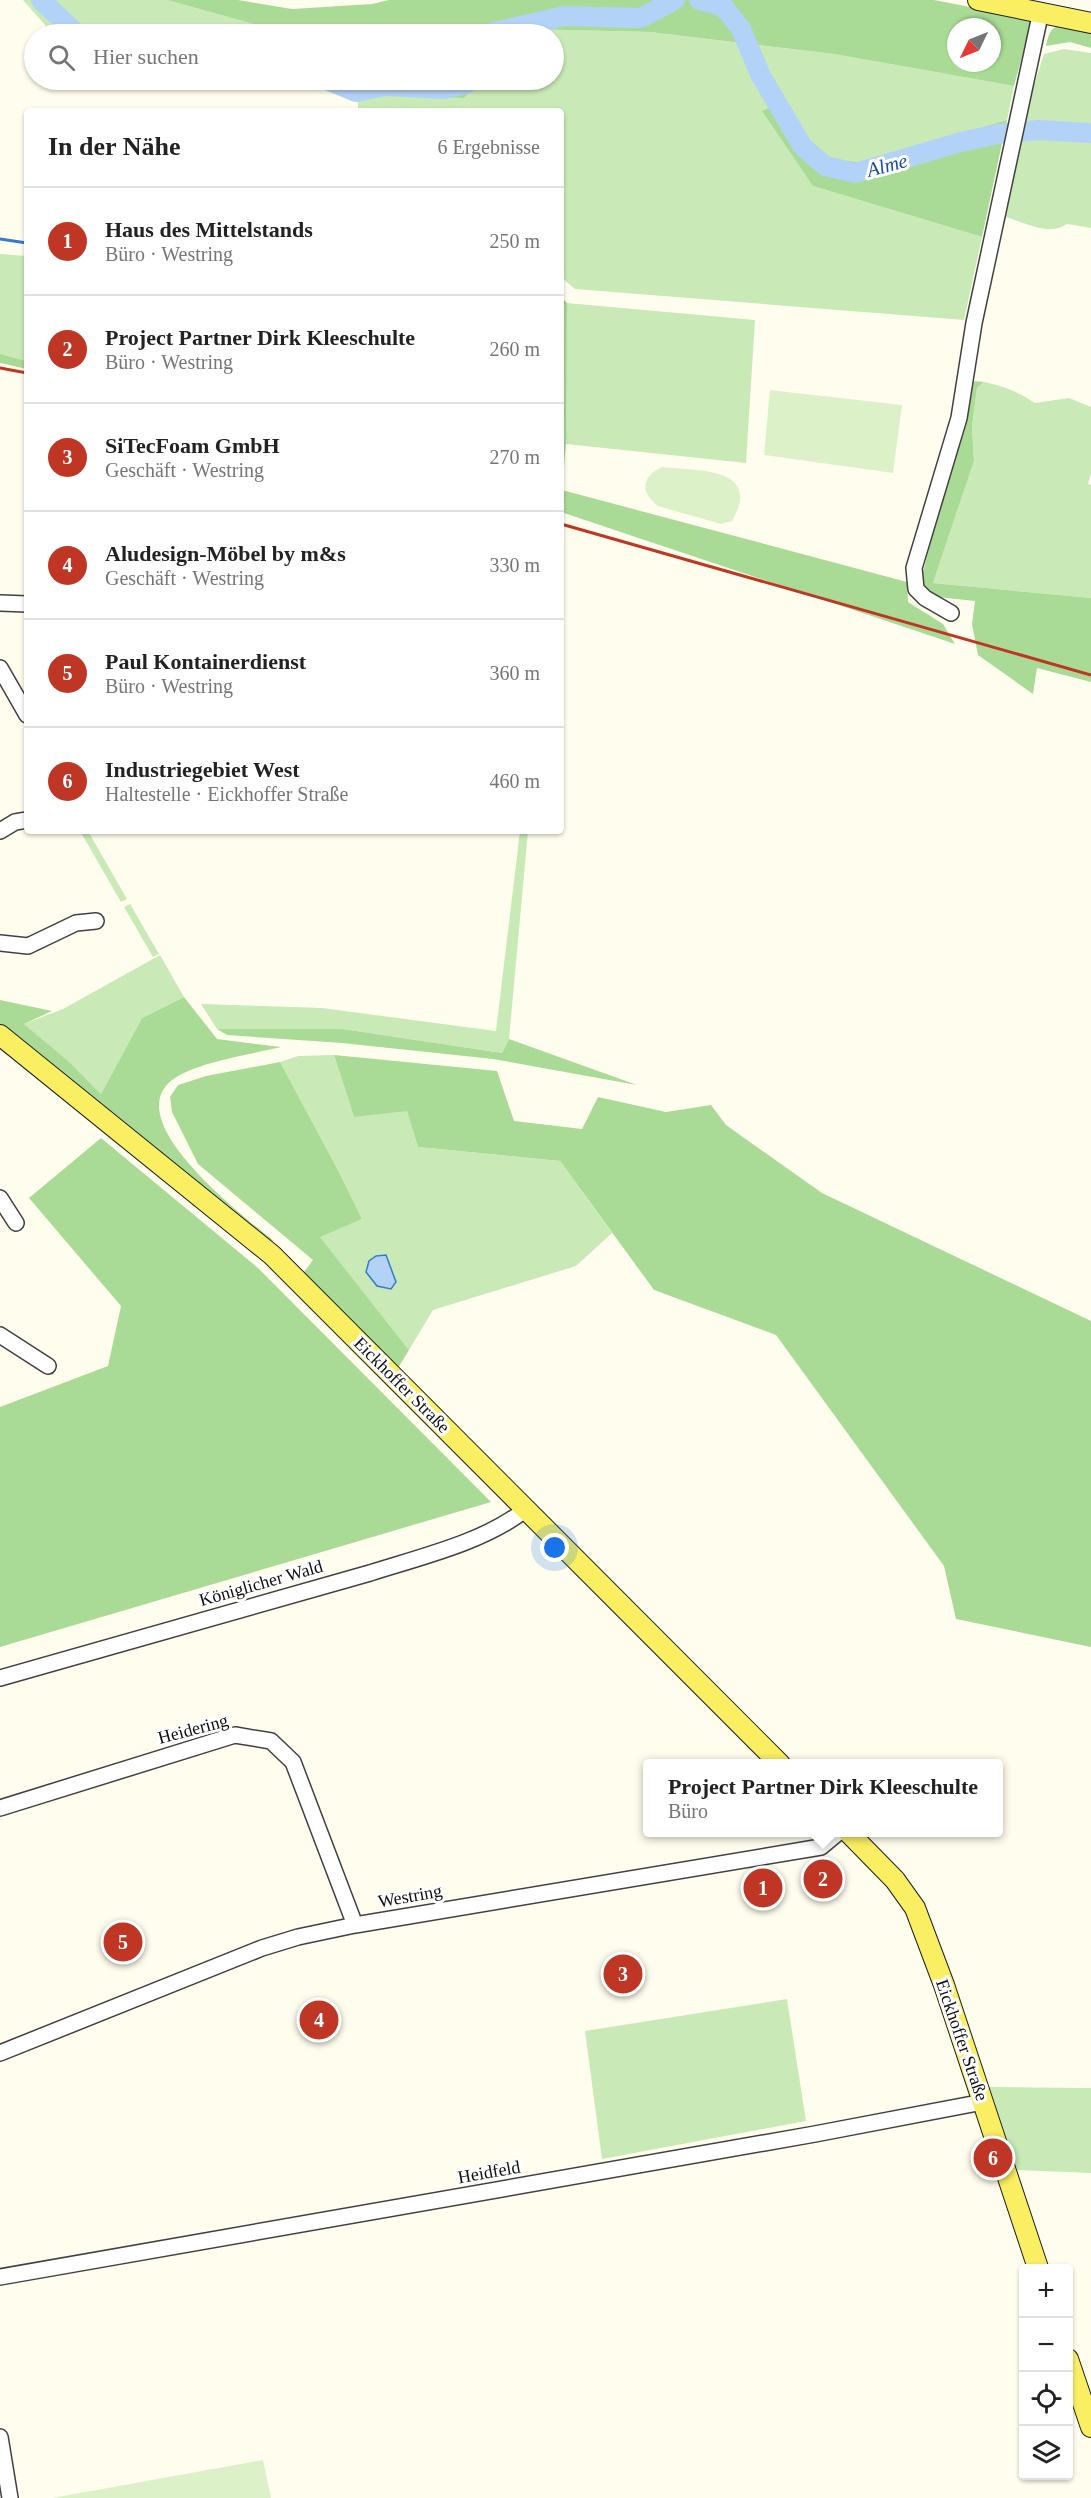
<!DOCTYPE html>
<html lang="de">
<head>
<meta charset="utf-8">
<style>
	:root { --surface:#fff; --page:#f6f6f6; --text:#222; --muted:#767676; --line:#e0e0e0; --accent:#bf3624 }
	body { margin:0; font-family:"Times New Roman",serif; background:var(--page); color:var(--text) }
	.controls { position:absolute; right:18px; bottom:18px; display:grid; overflow:hidden; border-radius:6px; box-shadow:0 2px 4px #0004 }
	.controls button { width:54px; height:54px; display:grid; place-items:center; padding:0; border:0; border-bottom:2px solid var(--line); background:var(--surface); color:var(--text); font:30px sans-serif }
	.compass { position:absolute; left:947px; top:18px; width:54px; height:54px; border-radius:50%; background:var(--surface); box-shadow:0 2px 4px #0004; rotate:227deg }
	.you { position:absolute; left:555px; top:1548px; width:21px; height:21px; margin:-15px; border:4px solid #fff; border-radius:50%; background:#1a73e8; box-shadow:0 0 0 9px #1a73e833 }
	.badge { display:grid; place-items:center; width:39px; height:39px; border-radius:50%; background:var(--accent); color:#fff; font-size:20px; font-weight:700 }
	.pin { position:absolute; translate:-50% -50%; border:3px solid #fff; box-shadow:0 2px 6px #0006 }
	.popup { position:absolute; left:643px; top:1759px; width:360px; height:78px; box-sizing:border-box; display:grid; place-content:center; border-radius:6px; background:var(--surface); filter:drop-shadow(0 2px 4px #0005); font-size:20px; white-space:nowrap; color:var(--muted) }
	.popup b { font-size:22px; color:var(--text) }
	.popup::after { content:''; position:absolute; left:50%; top:100%; margin-left:-12px; border:12px solid transparent; border-top-color:var(--surface) }
	.list { margin:0; padding:0; list-style:none }
	h2 { display:flex; justify-content:space-between; align-items:center; height:78px; margin:0; padding:0 24px; font-size:26px }
	h2 small { font-size:20px; font-weight:400; color:var(--muted) }
	.list li { display:grid; grid-template-columns:39px 1fr auto; gap:18px; align-items:center; box-sizing:border-box; height:108px; padding:0 24px; border-top:2px solid var(--line) }
	.list b { display:block; font-size:22px; white-space:nowrap }
	.list p { margin:0; font-size:20px; white-space:nowrap; color:var(--muted) }
	.list em { font-size:20px; font-style:normal; color:var(--muted) }
	.icon { flex:none; width:33px; height:33px; fill:none; stroke:currentColor; stroke-width:2; stroke-linecap:round; stroke-linejoin:round }
	.map { position:relative; flex:none; width:1091px; height:2498px; overflow:hidden }
	.search { position:absolute; background:var(--surface); box-shadow:0 2px 4px #0004; left:24px; top:24px; width:540px; height:66px; display:flex; align-items:center; gap:15px; box-sizing:border-box; padding:0 21px; border-radius:33px; color:var(--muted); font-size:22px }
	.panel { position:absolute; background:var(--surface); box-shadow:0 2px 4px #0004; left:24px; top:108px; width:540px; height:726px; border-radius:6px }
	.map>svg:first-child { display:block }
	.green { fill:#c9eab7 }
	.forest { fill:#aadb96; fill-rule:evenodd }
	.pitch { fill:#ddf1c9 }
	.water { fill:#b2d2f7; stroke:#387acf; stroke-width:1.5 }
	.lines { fill:none; stroke-linecap:round; stroke-linejoin:round }
	.stream { stroke:#387acf; stroke-width:3 }
	.river { stroke:#b2d2f7; stroke-width:20 }
	.minor-casing { stroke:#414141; stroke-width:18 }
	.major-casing { stroke:#1f1f1f; stroke-width:22 }
	.minor { stroke:#fff; stroke-width:15 }
	.major { stroke:#faee63; stroke-width:20 }
	.rail { stroke:#bf3624; stroke-width:3 }
	.labels { text-anchor:middle; dominant-baseline:central; stroke-width:6; stroke-linejoin:round; paint-order:stroke }
	.street-label { font-size:18px; fill:#0e0e0e; stroke:#fff }
	.water-label { font-size:20px; font-style:italic; fill:#154da1; stroke:#fff }
</style>
</head>
<body>
<div class="map">
<svg width="1091" height="2498" viewBox="0 0 1091 2498">
	<rect width="100%" height="100%" fill="#fffeee"/>
	<path class="green" d="M23 0H167L289 34H53Z
		M486 27 481 34H321Z
		M523 29 650 32 834 54 1014 86 1007 120 860 162 830 159 808 141 784 101 813 186 982 237 964 320 575 289 561 277V111H358V85L345 80H362L363 97 377 96 464 98 480 80H554V34H518Z
		M1064 49 1091 53V124L1050 121 1022 123 1044 54Z
		M1058 139 1091 142V228L1067 224C1049 237 1023 222 1003 216L1022 140Z
		M0 254 27 256V361L0 354Z
		M567 303 755 320 746 463 566 444Z
		M984 382C1004 386 1018 392 1035 403L1069 398 1091 407V473L1088 484 1091 485V598L933 583 974 461 972 427 977 388Z
		M80 831H88L127 899 121 902Z
		M520 831H528L509 1039 502 1053 343 1029H217L201 1004 322 1008 496 1031Z
		M130 904 159 954 153 957 124 907Z
		M160 955 184 997 142 1018 101 1094 67 1061 24 1024 63 1009Z
		M334 1055 354 1117 407 1110 418 1147 560 1161 612 1233 576 1266 433 1310 409 1350 319 1236 362 1219 339 1172 280 1062 298 1056Z
		M787 1999 806 2121 602 2159 585 2031Z
		M988 2087 1091 2088V2173L1015 2170Z"/>
	<path class="forest" d="M167 0H238L292 9 372 4 389 0H934L1032 19 1014 86 834 54 650 32 523 29 518 34H481L485 27 289 34ZM956 27H992V63H956Z
		M1064 25 1091 29V48L1070 42 1046 46C1049 34 1050 26 1064 25Z
		M362 80H480L464 98 377 96 362 97Z
		M784 101 808 141 830 159 860 162 1007 120 982 237 813 186 762 111Z
		M561 296 567 303 566 444 562 490 907 582 908 602 943 624 955 644 561 512Z
		M0 354 27 361V369L0 363Z
		M973 381 984 382 977 388 972 427 974 461 933 583 1091 598V682L1037 668 1033 694 978 655 972 624 975 601 928 596 920 584 945 485 959 446Z
		M184 997 217 1039 281 1047C252 1054 199 1062 175 1078 114 1118 245 1217 274 1241L260 1239 0 1027V1000L52 1011 24 1024 68 1061 101 1094 142 1018Z
		M217 1029H343L502 1053 509 1039 637 1085 493 1059 342 1043 227 1035Z
		M334 1055 497 1071 514 1121 582 1129 598 1097 666 1112 711 1105 726 1125 822 1193 1091 1321V1647L956 1619 944 1566 776 1335 654 1290 560 1161 418 1147 407 1111 354 1117Z
		M280 1062 339 1172 362 1219 320 1237 409 1350 398 1368 301 1276 313 1260 198 1164 172 1112 170 1097 178 1085 206 1076Z
		M101 1138 258 1268 491 1502 0 1647V1407L108 1366 121 1306 29 1198Z"/>
	<path class="pitch" d="M770 390 902 405 893 473 764 455Z
		M662 467C695 471 764 466 732 521L721 524 658 506C640 492 641 477 662 467Z
		M263 2460 271 2498H52Z"/>
	<path class="water" d="M386 1255 396 1282 391 1289 377 1286 366 1272 369 1261 376 1256Z"/>
	<g class="lines">
		<path class="stream" d="M0 239 27 243"/>
		<path class="river" d="M41 0 77 34
			M699 0 723 6 741 29 761 76 803 147 825 166 855 173 961 142 998 134 1038 130 1091 133
			M492 34 494 32 565 16 641 18 675 0
			M327 80 356 92 385 86 444 89 466 84 468 80"/>
		<g class="minor-casing">
			<path id="minor" d="M0 603 27 604
				M951 613 925 598 916 589 914 568 959 418 974 323 1041 11
				M0 668 27 715
				M0 831 15 822 27 820
				M0 943 28 946 76 923 96 921
				M0 1198 16 1223
				M0 1335 48 1366
				M0 1678 370 1573C420 1557 485 1542 526 1509
				M0 1808 235 1735 271 1741 293 1762 355 1925
				M0 2053 262 1948 298 1937 355 1925 821 1847 839 1832
				M0 2277 815 2134 983 2102
				M0 2437 10 2498"/>
		</g>
		<g class="major-casing">
			<path id="major" d="M978 0 1091 23
				M0 1035 272 1255 780 1764
				M848 1832 895 1880 915 1908 944 1985 1038 2268
				M1068 2359 1091 2427"/>
		</g>
		<use href="#minor" class="minor"/>
		<use href="#major" class="major"/>
		<path class="rail" d="M0 368 27 373
			M561 524 1091 675"/>
	</g>
	<g class="labels">
		<g class="street-label">
			<text transform="translate(402 1385) rotate(45)">Eickhoffer Straße</text>
			<text transform="translate(261 1583) rotate(-16)">Königlicher Wald</text>
			<text transform="translate(193 1729) rotate(-15)">Heidering</text>
			<text transform="translate(410 1896) rotate(-10)">Westring</text>
			<text transform="translate(962 2040) rotate(71)">Eickhoffer Straße</text>
			<text transform="translate(489 2172) rotate(-10)">Heidfeld</text>
		</g>
		<g class="water-label">
			<text transform="translate(887 165) rotate(-15)">Alme</text>
		</g>
	</g>
</svg>
<div class="controls">
<button>+</button>
<button>−</button>
<button><svg class="icon" aria-label="locate" viewBox="0 0 24 24"><circle cx="12" cy="12" r="6"/><path d="M12 2v4M12 18v4M2 12h4M18 12h4"/></svg></button>
<button><svg class="icon" aria-label="layers" viewBox="0 0 24 24"><path d="M12 4l9 5-9 5-9-5zM3 14l9 5 9-5"/></svg></button>
</div>
<svg class="compass" viewBox="-18 -18 36 36"><path d="M0-13l5 13h-10z" fill="#e53935"/><path d="M0 13l5-13h-10z" fill="#767676"/></svg>
<div class="you"></div>
<div class="pin badge" style="left:763px;top:1888px">1</div>
<div class="pin badge" style="left:823px;top:1879px">2</div>
<div class="popup"><b>Project Partner Dirk Kleeschulte</b>Büro</div>
<div class="pin badge" style="left:623px;top:1974px">3</div>
<div class="pin badge" style="left:319px;top:2020px">4</div>
<div class="pin badge" style="left:123px;top:1942px">5</div>
<div class="pin badge" style="left:993px;top:2158px">6</div>
<div class="search"><svg class="icon" aria-label="search" viewBox="0 0 24 24"><circle cx="10" cy="10" r="6"/><path d="M15 15l6 6"/></svg>Hier suchen</div>
<section class="panel">
<h2>In der Nähe<small>6 Ergebnisse</small></h2>
<ul class="list">
<li><span class="badge">1</span><div><b>Haus des Mittelstands</b><p>Büro · Westring</p></div><em>250 m</em></li>
<li><span class="badge">2</span><div><b>Project Partner Dirk Kleeschulte</b><p>Büro · Westring</p></div><em>260 m</em></li>
<li><span class="badge">3</span><div><b>SiTecFoam GmbH</b><p>Geschäft · Westring</p></div><em>270 m</em></li>
<li><span class="badge">4</span><div><b>Aludesign-Möbel by m&amp;s</b><p>Geschäft · Westring</p></div><em>330 m</em></li>
<li><span class="badge">5</span><div><b>Paul Kontainerdienst</b><p>Büro · Westring</p></div><em>360 m</em></li>
<li><span class="badge">6</span><div><b>Industriegebiet West</b><p>Haltestelle · Eickhoffer Straße</p></div><em>460 m</em></li>
</ul>
</section>
</div>
</body>
</html>
